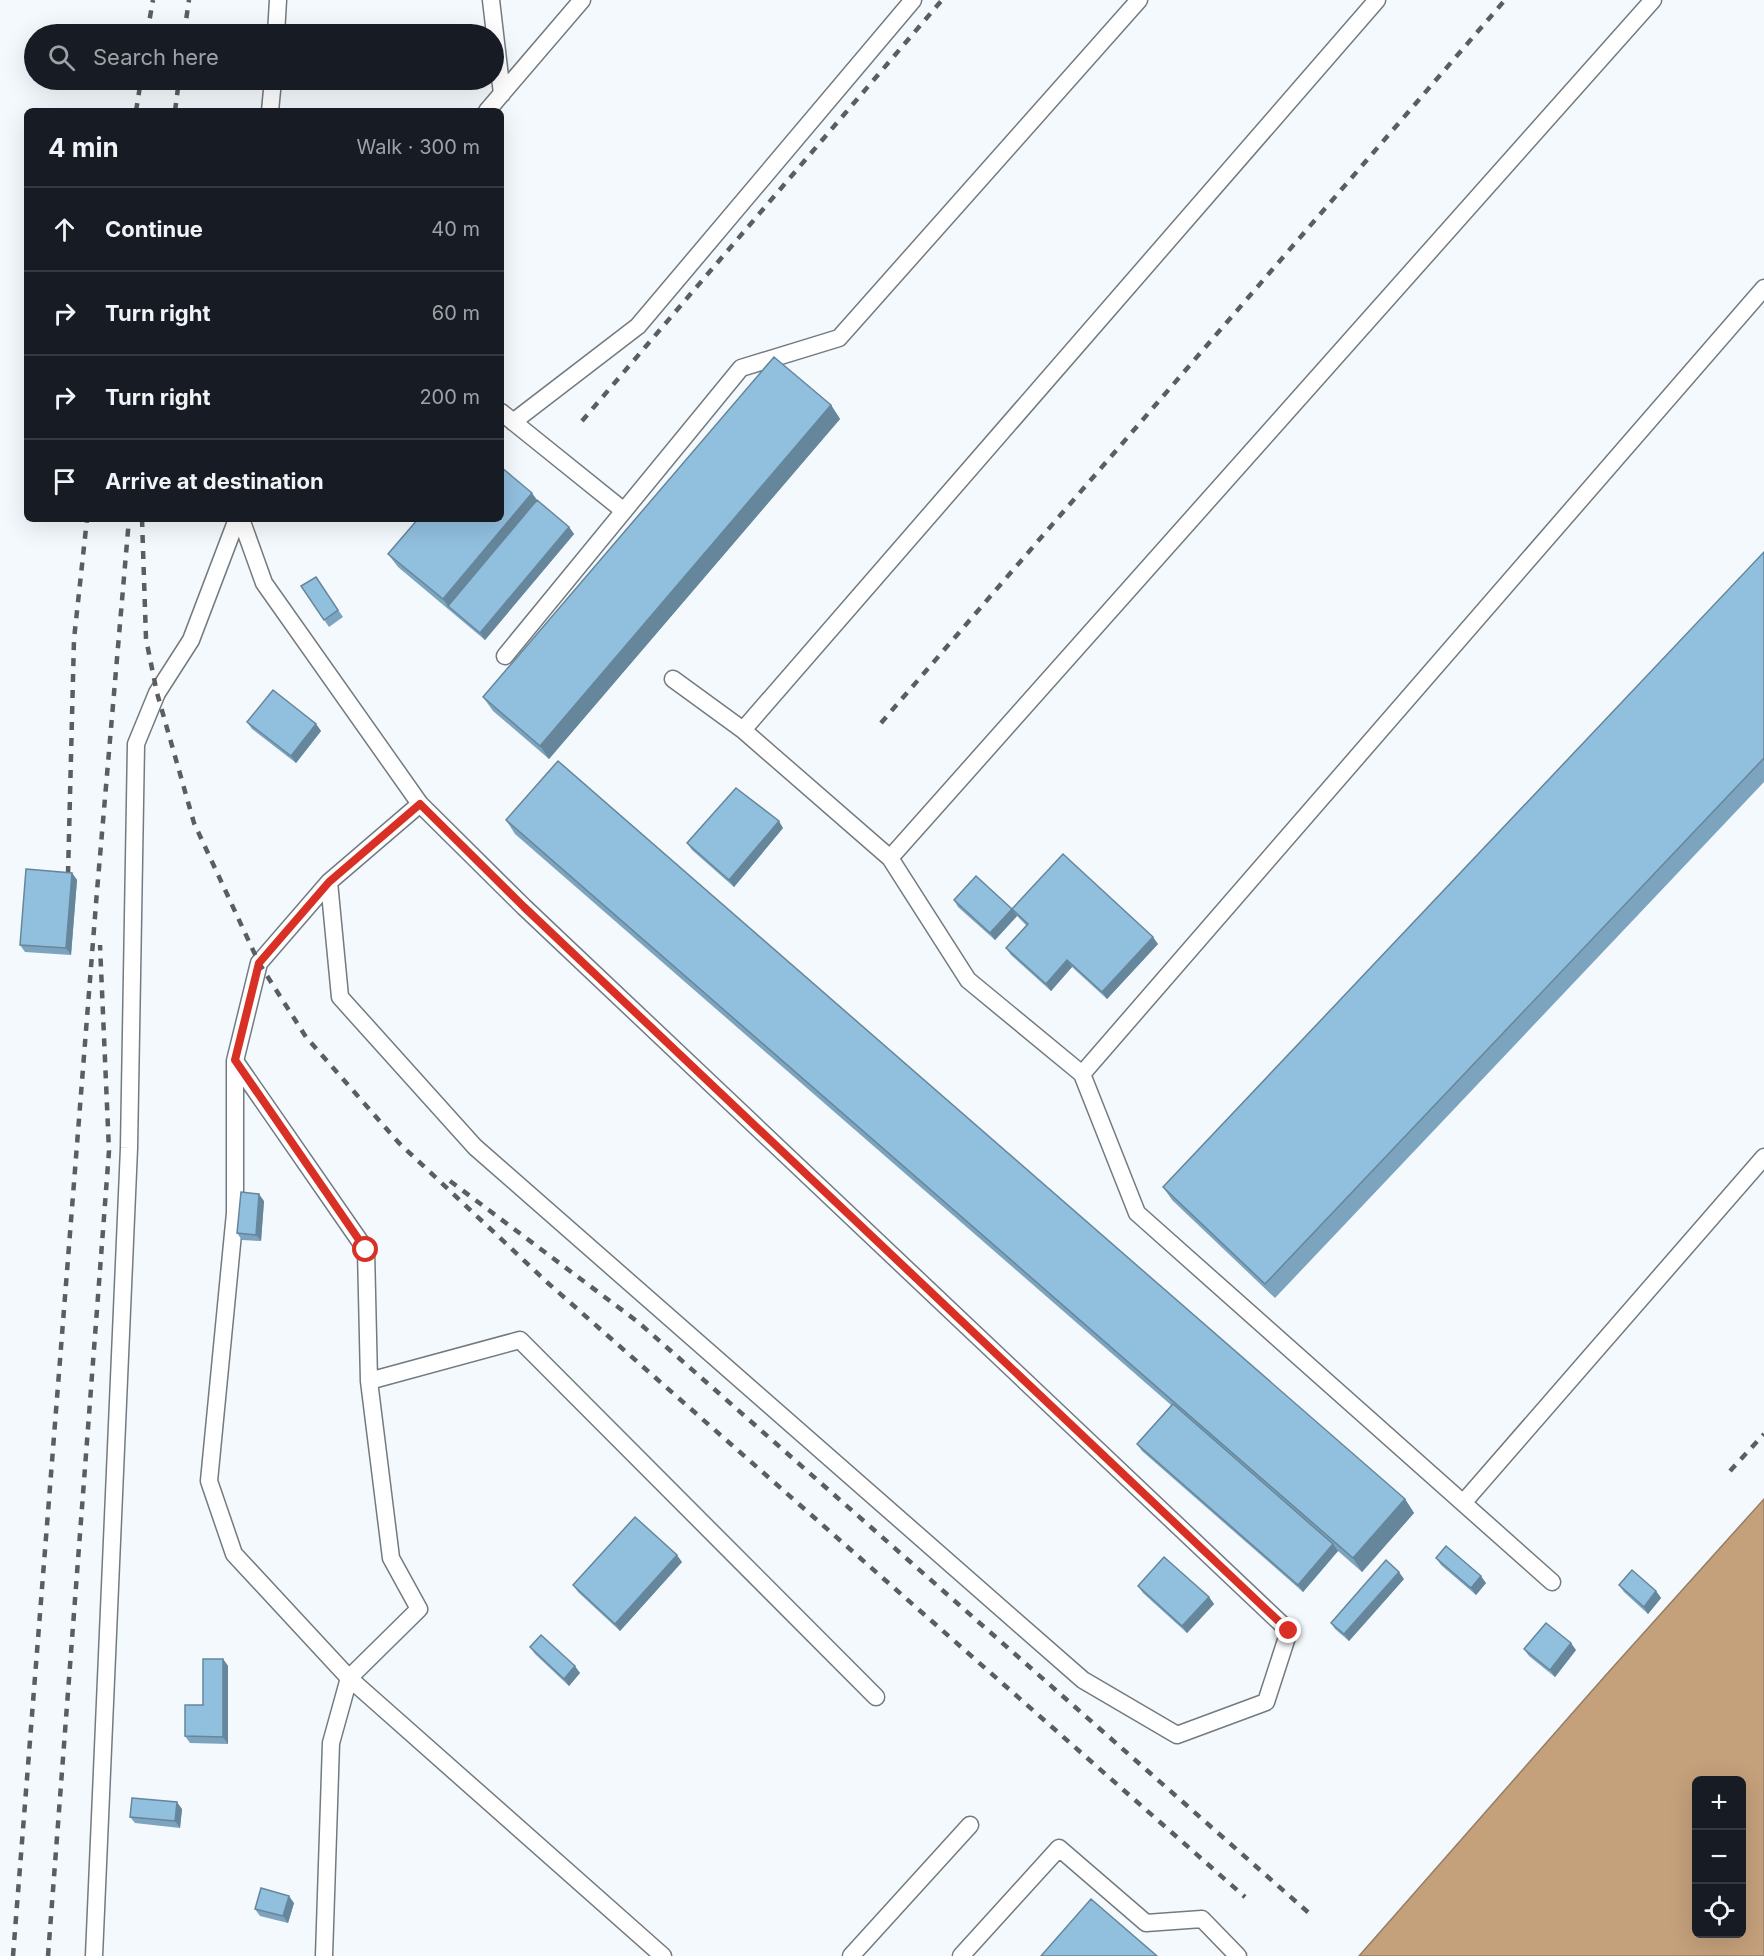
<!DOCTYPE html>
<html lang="en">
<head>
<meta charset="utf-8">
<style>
	:root { --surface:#171b24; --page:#20242c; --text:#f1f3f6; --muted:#9ea1a6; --line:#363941 }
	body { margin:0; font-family:Inter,sans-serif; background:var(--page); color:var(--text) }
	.controls { position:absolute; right:18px; bottom:18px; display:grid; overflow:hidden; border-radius:9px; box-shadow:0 6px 24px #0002 }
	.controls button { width:54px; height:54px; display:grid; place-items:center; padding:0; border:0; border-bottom:2px solid var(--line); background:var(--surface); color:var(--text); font:30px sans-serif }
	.stop { position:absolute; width:18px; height:18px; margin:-14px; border:4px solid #d93025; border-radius:50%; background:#fff }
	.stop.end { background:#d93025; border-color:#fff; box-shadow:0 2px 6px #0008 }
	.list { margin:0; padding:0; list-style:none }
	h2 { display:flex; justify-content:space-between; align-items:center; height:78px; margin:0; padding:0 24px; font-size:26px }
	h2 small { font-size:20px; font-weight:400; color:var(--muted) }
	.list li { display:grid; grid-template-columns:39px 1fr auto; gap:18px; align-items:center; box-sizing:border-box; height:84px; padding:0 24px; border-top:2px solid var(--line) }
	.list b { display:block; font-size:22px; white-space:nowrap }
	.list em { font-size:20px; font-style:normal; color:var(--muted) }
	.icon { flex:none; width:33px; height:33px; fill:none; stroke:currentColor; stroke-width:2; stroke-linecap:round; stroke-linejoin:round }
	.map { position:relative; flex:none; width:1764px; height:1956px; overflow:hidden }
	.search { position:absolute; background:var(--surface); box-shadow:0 6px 24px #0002; left:24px; top:24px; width:480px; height:66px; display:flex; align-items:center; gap:15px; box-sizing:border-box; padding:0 21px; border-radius:33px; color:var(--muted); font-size:22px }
	.panel { position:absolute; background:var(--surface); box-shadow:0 6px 24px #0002; left:24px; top:108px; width:480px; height:414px; border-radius:9px }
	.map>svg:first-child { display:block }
	.water { fill:#c4a07b; stroke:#967d64; stroke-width:1.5; fill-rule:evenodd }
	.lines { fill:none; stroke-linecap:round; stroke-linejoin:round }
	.service-casing { stroke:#727b81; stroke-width:19 }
	.service { stroke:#fff; stroke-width:16 }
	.rail { stroke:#5a5e61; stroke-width:4.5; stroke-dasharray:8 8; stroke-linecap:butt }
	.wall { fill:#7da4bf }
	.shaded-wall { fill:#66869b }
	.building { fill:#91bfde; stroke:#66869b; stroke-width:1.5 }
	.route { stroke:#d93025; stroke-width:8 }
</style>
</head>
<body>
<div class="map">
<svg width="1764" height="1956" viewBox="0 0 1764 1956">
	<rect width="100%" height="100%" fill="#f3f9fd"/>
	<path class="water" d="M1764 1499V1956H1359L1605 1676ZM1696 1780H1742V1934H1696Z"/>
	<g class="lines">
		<g class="service-casing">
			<path id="service" d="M491 0 502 94
				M276 34 278 0
				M270 111 273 80
				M487 111 582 0
				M501 412 624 511
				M513 422 638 326 913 0
				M241 519 264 583 420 804 524 907 1289 1631 1266 1702 1177 1735 1083 1680 475 1147 340 997 329 882 420 804
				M505 656 741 368 839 338 1139 0
				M673 679 743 730 890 858 968 980 1082 1074 1137 1213 1552 1582
				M743 730 1377 0
				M890 858 1653 0
				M329 882 259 963 235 1061V1213L209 1481 234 1554 349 1678 663 1956
				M235 1061 366 1250 369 1381 391 1558 419 1609 349 1678 331 1743 324 1956
				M1082 1074 1764 288
				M369 1381 520 1340 876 1697
				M1463 1503 1764 1157
				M94 1956 129 1148 136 744 157 693 191 640 237 519
				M851 1956 970 1825
				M961 1956 1059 1848 1146 1923 1202 1919 1238 1956"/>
		</g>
		<use href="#service" class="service"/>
		<path class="rail" d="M147 34 153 0
			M184 34 189 0
			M136 111 141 80
			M175 111 179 80
			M582 421 942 0
			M142 519 146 639 157 693 194 823 259 963 306 1037 399 1143 549 1284 1245 1897
			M881 723 1505 0
			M68 874 74 639 87 519
			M450 1181 638 1322 1310 1914
			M1730 1471 1764 1434
			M13 1956 97 891 129 519
			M48 1956 109 1151 100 945"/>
	</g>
	<path class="wall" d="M831 405 840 419 549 759 493 711 483 697Z
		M569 527 574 534 485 640 398 567 388 554Z
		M1764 552V782L1275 1298 1172 1200 1163 1187Z
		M316 577 343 617 329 627 301 586Z
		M247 722 316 724 321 731 296 763 252 729Z
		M506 820 1405 1499 1414 1513 1362 1572 1338 1551 1303 1592 1142 1451 1137 1444 1171 1405 515 834Z
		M783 828 734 887 692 850 687 843Z
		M72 873 77 880 71 955 25 952 20 945Z
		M954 900 1012 909 1017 916 995 940 958 907Z
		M1012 909 1158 944 1107 999 1072 967 1051 991 1011 955 1006 948 1027 926 1017 916Z
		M264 1201 261 1241 242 1240 237 1233Z
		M1436 1558 1486 1583 1476 1595 1441 1565Z
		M682 1562 620 1631 578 1592 573 1585Z
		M1404 1579 1349 1641 1335 1629 1331 1623Z
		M1619 1585 1656 1591 1661 1598 1648 1614 1624 1592Z
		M1138 1586 1209 1597 1214 1604 1187 1633 1143 1593Z
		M530 1647 580 1673 569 1686 535 1654Z
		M1524 1649 1576 1650 1555 1677 1529 1656Z
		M223 1659 228 1666V1744L190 1743 185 1736 203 1705Z
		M182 1809 180 1828 135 1823 130 1817Z
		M294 1903 288 1923 260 1916 255 1909Z"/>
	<path class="shaded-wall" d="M831 405 840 419 549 759 540 746Z
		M532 493 542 507 448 606 443 599Z
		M569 527 574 534 485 640 480 633Z
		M316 724 321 731 296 763 291 756Z
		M779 821 783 828 734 887 729 880Z
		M72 873 77 880 71 955 66 948Z
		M1012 909 1017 916 995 940 990 933Z
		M1153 937 1158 944 1107 999 1102 992Z
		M1067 960 1072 967 1051 991 1046 984Z
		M259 1194 264 1201 261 1241 256 1235Z
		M1405 1499 1414 1513 1362 1572 1353 1558Z
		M1333 1544 1338 1551 1303 1592 1298 1585Z
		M677 1555 682 1562 620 1631 615 1624Z
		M1399 1572 1404 1579 1349 1641 1344 1634Z
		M1481 1576 1486 1583 1476 1595 1471 1588Z
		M1656 1591 1661 1598 1648 1614 1644 1607Z
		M1209 1597 1214 1604 1187 1633 1182 1626Z
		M1571 1643 1576 1650 1555 1677 1550 1670Z
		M223 1659 228 1666V1744L223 1737Z
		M575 1666 580 1673 569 1686 564 1679Z
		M177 1802 182 1809 180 1828 175 1821Z
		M289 1896 294 1903 288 1923 283 1916Z"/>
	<path class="building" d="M774 357 831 405 540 746 483 697Z
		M501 467 532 493 443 599 388 554 418 519H501Z
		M537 500 569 527 480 633 448 606Z
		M1764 552V758L1265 1284 1163 1187Z
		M316 577 338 610 324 620 301 586Z
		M273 690 316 724 291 756 247 722Z
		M558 761 1405 1499 1353 1558 506 820Z
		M736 788 779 821 729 880 687 843Z
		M1063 854 1153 937 1102 992 1067 960 1046 984 1006 948 1028 924 1012 909Z
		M26 869 72 873 66 948 20 945Z
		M976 876 1012 909 990 933 954 900Z
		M241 1192 259 1194 256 1235 237 1233Z
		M1173 1404 1333 1544 1298 1585 1137 1444Z
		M635 1517 677 1555 615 1624 573 1585Z
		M1446 1546 1481 1576 1471 1588 1436 1558Z
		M1164 1557 1209 1597 1182 1626 1138 1586Z
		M1386 1560 1399 1572 1344 1634 1331 1623Z
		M1632 1570 1656 1591 1644 1607 1619 1585Z
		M1546 1623 1571 1643 1550 1670 1524 1649Z
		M541 1635 575 1666 564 1679 530 1647Z
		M203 1659H223V1737L185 1736V1705H203Z
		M132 1798 177 1802 175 1821 130 1817Z
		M261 1888 289 1896 283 1916 255 1909Z
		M1091 1899 1157 1956H1041Z"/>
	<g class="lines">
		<path class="route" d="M366 1250 235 1060 259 963 329 882 420 804 524 907 1289 1631"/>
	</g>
</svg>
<div class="controls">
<button>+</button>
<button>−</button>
<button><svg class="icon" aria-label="locate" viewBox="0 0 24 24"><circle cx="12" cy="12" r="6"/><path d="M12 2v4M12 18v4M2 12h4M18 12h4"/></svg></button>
</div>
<div class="stop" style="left:366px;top:1250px"></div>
<div class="stop end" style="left:1289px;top:1631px"></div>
<div class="search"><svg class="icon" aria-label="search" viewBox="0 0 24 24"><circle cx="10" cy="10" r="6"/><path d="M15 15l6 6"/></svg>Search here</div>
<section class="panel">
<h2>4 min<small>Walk · 300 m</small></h2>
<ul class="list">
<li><svg class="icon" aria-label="ahead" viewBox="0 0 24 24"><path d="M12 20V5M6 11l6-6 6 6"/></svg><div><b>Continue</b></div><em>40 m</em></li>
<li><svg class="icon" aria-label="right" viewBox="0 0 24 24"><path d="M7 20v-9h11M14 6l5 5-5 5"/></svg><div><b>Turn right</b></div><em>60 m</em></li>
<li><svg class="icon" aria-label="right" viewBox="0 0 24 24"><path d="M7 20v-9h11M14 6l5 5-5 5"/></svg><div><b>Turn right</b></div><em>200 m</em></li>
<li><svg class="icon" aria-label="arrive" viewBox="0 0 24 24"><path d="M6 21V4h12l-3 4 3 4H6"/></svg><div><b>Arrive at destination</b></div></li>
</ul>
</section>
</div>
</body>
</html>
